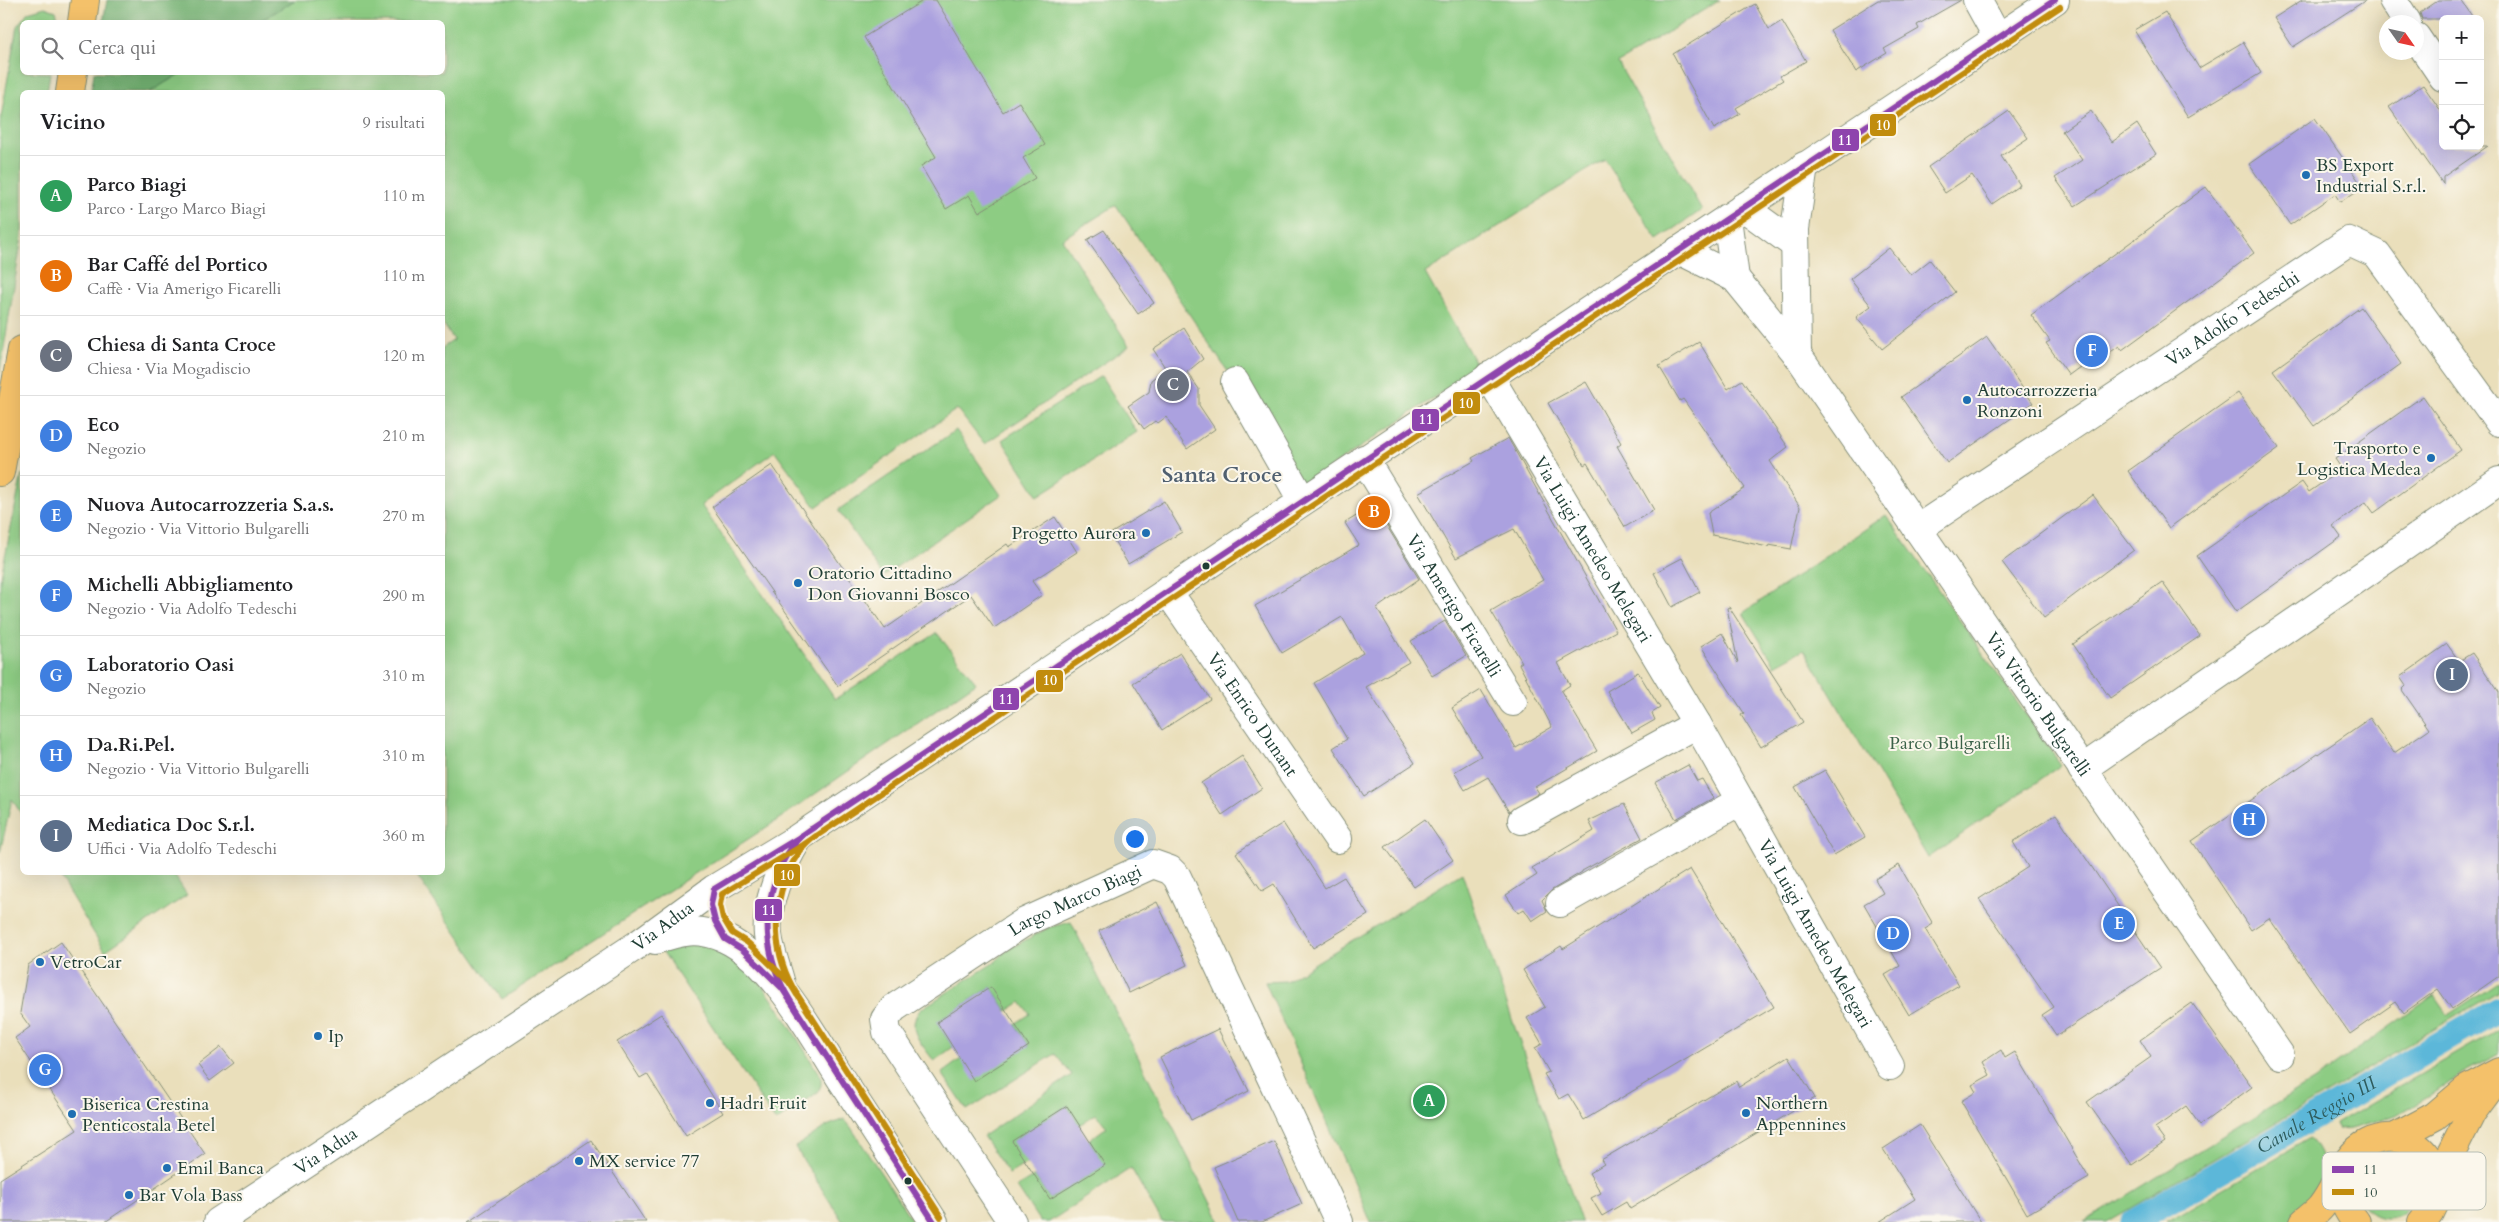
<!DOCTYPE html>
<html lang="it">
<head>
<meta charset="utf-8">
<style>
	:root { --surface:#fff; --page:#f6f6f6; --text:#202124; --muted:#757577; --line:#e0e0e0; --accent:#1f6fb2 }
	body { margin:0; font-family:Cardo,serif; background:var(--page); color:var(--text) }
	.controls { position:absolute; right:15px; top:15px; display:grid; overflow:hidden; border-radius:8px; box-shadow:0 5px 20px #0002 }
	.controls button { width:45px; height:45px; display:grid; place-items:center; padding:0; border:0; border-bottom:1px solid var(--line); background:var(--surface); color:var(--text); font:25px sans-serif }
	.compass { position:absolute; left:2379px; top:15px; width:45px; height:45px; border-radius:50%; background:var(--surface); box-shadow:0 5px 20px #0002; rotate:124deg }
	.you { position:absolute; left:1134px; top:838px; width:18px; height:18px; margin:-12px; border:4px solid #fff; border-radius:50%; background:#1a73e8; box-shadow:0 0 0 8px #1a73e833 }
	.badge { display:grid; place-items:center; width:32px; height:32px; border-radius:50%; background:var(--accent); color:#fff; font-size:16px; font-weight:700 }
	.pin { position:absolute; translate:-50% -50%; border:2px solid #fff; box-shadow:0 1px 5px #0006 }
	.list { margin:0; padding:0; list-style:none }
	h2 { display:flex; justify-content:space-between; align-items:center; height:65px; margin:0; padding:0 20px; font-size:21px }
	h2 small { font-size:16px; font-weight:400; color:var(--muted) }
	.list li { display:grid; grid-template-columns:32px 1fr auto; gap:15px; align-items:center; box-sizing:border-box; height:80px; padding:0 20px; border-top:1px solid var(--line) }
	.list b { display:block; font-size:19px; white-space:nowrap }
	.list p { margin:0; font-size:16px; white-space:nowrap; color:var(--muted) }
	.list em { font-size:16px; font-style:normal; color:var(--muted) }
	.icon { flex:none; width:28px; height:28px; fill:none; stroke:currentColor; stroke-width:2; stroke-linecap:round; stroke-linejoin:round }
	.map { position:relative; flex:none; width:2499px; height:1222px; overflow:hidden }
	.search { position:absolute; background:var(--surface); box-shadow:0 5px 20px #0002; left:20px; top:20px; width:425px; height:55px; display:flex; align-items:center; gap:12px; box-sizing:border-box; padding:0 18px; border-radius:8px; color:var(--muted); font-size:19px }
	.panel { position:absolute; background:var(--surface); box-shadow:0 5px 20px #0002; left:20px; top:90px; width:425px; height:785px; border-radius:8px }
	.map>svg:first-child { display:block }
	.green { fill:#8dcc83; stroke:#56845c }
	.forest { fill:#72b071; stroke:#487652 }
	.lines { fill:none; stroke-linecap:round; stroke-linejoin:round }
	.canal { stroke:#5bb7d9; stroke-width:25 }
	.building { fill:#aba1df }
	.minor-casing { stroke:#848e78; stroke-width:30 }
	.major-casing { stroke:#848e78; stroke-width:30 }
	.minor { stroke:#fff; stroke-width:28 }
	.major { stroke:#f4c16a; stroke-width:28 }
	.bus-1-casing { stroke:#fbf7ec; stroke-width:10 }
	.bus-2-casing { stroke:#fbf7ec; stroke-width:10 }
	.bus-1 { stroke:#8e44ad; stroke-width:6 }
	.bus-2 { stroke:#c18c0d; stroke-width:6 }
	.poi-dot { fill:#1f6fb2; stroke:#fbf7ec; stroke-width:2 }
	.bus-dot { fill:#1f3d34; stroke:#fbf7ec; stroke-width:2 }
	.labels { text-anchor:middle; dominant-baseline:central; stroke-width:4; stroke-linejoin:round; paint-order:stroke }
	.poi-label { font-size:18px; fill:#1f3d34; stroke:#fbf7ec; text-anchor:start }
	.street-label { font-size:18px; fill:#1f3d34; stroke:#fbf7ec }
	.park-label { font-size:18px; fill:#3a6148; stroke:#fbf7ec }
	.water-label { font-size:19px; font-style:italic; fill:#2e5c5d; stroke:#fbf7ec }
	.district-label { font-size:22px; font-weight:bold; fill:#506070; stroke:#fbf7ec }
	.key { fill:#fbf7ec; stroke:#b9bfb5; stroke-width:1 }
	.key-label { font-size:14px; fill:#1f3d34 }
	.line-badge { stroke:#fbf7ec; stroke-width:2 }
	.badge-label { font-size:14px; text-anchor:middle; font-weight:bold; fill:#fff }
</style>
</head>
<body>
<div class="map">
<svg width="2499" height="1222" viewBox="0 0 2499 1222">
	<rect width="100%" height="100%" fill="#fbf7ec"/>
	<filter id="ink" filterUnits="userSpaceOnUse"><feTurbulence type="fractalNoise" baseFrequency=".02" numOctaves="2"/><feDisplacementMap in="SourceGraphic" scale="10" xChannelSelector="R" yChannelSelector="G"/><feConvolveMatrix kernelMatrix="1 2 1 2 8 2 1 2 1" color-interpolation-filters="sRGB"/></filter>
	<filter id="wash" filterUnits="userSpaceOnUse"><feTurbulence type="fractalNoise" baseFrequency=".0096" numOctaves="4" result="noise"/><feDisplacementMap in="SourceGraphic" scale="20" xChannelSelector="R" yChannelSelector="G"/><feGaussianBlur stdDeviation="1.12" result="paint"/><feColorMatrix in="noise" values="0 0 0 0 0 0 0 0 0 0 0 0 0 0 0 0 0 1.4 0 .05"/><feComposite in="paint" operator="in"/></filter>
	<g filter="url(#wash)">
		<rect width="100%" height="100%" fill="#eadfbb"/>
		<path class="green" d="M295 0H1720L1618 63 1702 210 1658 240 1605 159 1425 273 1478 368 1304 485 1116 205 1062 239 1129 346 984 444 957 409 816 507 775 451 701 505 835 699 937 633 976 683 776 821 502 999 415 873 442 872V348L454 340 442 322V92H150L181 73 442 72V22H259Z
			M45 7 56 11 59 22H22V72L50 73 47 92H22V237L0 372V123L17 26 28 12Z
			M1101 376 1137 432 1038 496 1002 440Z
			M956 430 1001 495 883 576 838 510Z
			M22 474V815L12 799 0 853V581Z
			M1886 515 2061 765 1928 858 1804 649 1775 665 1743 613Z
			M57 873H173L187 895 105 951Z
			M1462 873 1581 1221 1582 1222H1371L1265 982 1286 981Z
			M1071 922 1220 1222H1162L1131 1168 1049 1222H1040L1017 1187 1035 1176 1050 1199 1104 1165 1089 1140 1107 1127 1096 1114 1079 1125 1067 1106 1013 1141 1027 1163 1009 1174 983 1136 1072 1075 1055 1054 967 1110 942 1073 961 1059 1029 1046 1015 1024 1030 1014 1021 1002 1007 1011 991 987 937 1022 953 1047 934 1061C922 1044 904 1028 921 1009L995 962 1007 950 1050 927Z
			M692 944C700 945 711 945 719 948 758 962 798 1042 821 1077V1085L818 1092 776 1122 663 952Z
			M2499 981V991L2107 1222H2084L2315 1080 2434 995 2448 1015Z
			M2499 1029V1054L2463 1073 2435 1093 2396 1116 2351 1129 2338 1130 2335 1124Z
			M844 1119 850 1126 913 1222H843L795 1147 827 1126Z
			M2310 1138C2339 1176 2317 1191 2293 1222H2166Z
			M2359 1190a28 28 0 1 1 56 0a28 28 0 1 1-56 0Z"/>
		<path class="forest" d="M107 0H295L259 22H103Z
			M94 73V72L181 73 150 92H91Z"/>
		<g class="lines">
			<path class="canal" id="s1" d="M2133 1222 2499 1009"/>
		</g>
		<g id="blocks">
			<path class="building" d="M924 0H936L1003 112 1019 102 1045 145 1023 158 1035 178 979 212 969 195 946 209 921 166 936 157 864 37Z
				M1878 0H1961L1917 25 1919 29 1884 49 1887 53 1856 72 1830 30Z
				M2302 0H2366L2293 47 2274 18Z
				M2439 0H2461L2474 19H2422L2420 13Z
				M1755 4 1769 29 1782 21 1806 61 1780 76 1783 80 1736 108 1740 114 1714 129 1673 54Z
				M2165 12 2199 68 2243 42 2261 73 2188 117 2134 30Z
				M2423 85 2443 114V146H2488L2443 177V184L2389 107Z
				M2009 111 2028 138 2001 156 2020 185 1992 204 1972 175 1945 193 1928 167Z
				M2091 111 2112 142 2137 124 2156 154 2075 206 2055 178 2082 160 2062 131Z
				M2315 118 2363 187 2340 202 2335 194 2290 225 2249 164Z
				M2206 187 2254 253 2122 350 2119 346 2087 369 2084 364 2069 375 2046 343 2050 341 2031 315Z
				M1104 230 1154 303 1138 314 1087 240Z
				M1889 248 1911 275 1930 260 1955 292 1882 349 1856 317 1871 306 1850 279Z
				M2361 307 2401 364 2314 426 2273 370Z
				M1184 328 1203 359 1187 372 1199 389V405L1215 429 1187 449 1166 417 1158 423 1155 421 1144 429 1128 406 1149 392 1151 380 1166 369 1153 349Z
				M1987 337 2033 403 1947 463 1901 397Z
				M1699 342 1728 389 1742 380 1788 447 1770 461 1800 507 1791 549 1769 545 1768 547 1712 535 1708 513 1745 488 1683 399 1680 401 1659 366Z
				M1586 382 1621 443 1617 446 1654 510 1625 527 1587 463 1584 465 1548 403Z
				M2238 393 2279 448 2169 528 2128 471Z
				M2423 396 2461 450 2374 513 2366 502 2333 526 2341 537 2236 612 2197 556 2302 482 2309 492 2342 469 2335 459Z
				M1508 438 1616 631 1558 663 1570 685 1561 691 1597 751 1535 787 1539 793 1509 812 1488 777 1465 790 1454 772 1481 756 1452 708 1481 690 1516 748 1552 727 1519 664 1522 662 1491 611 1543 580 1514 529 1456 558 1418 493 1474 461 1472 458Z
				M772 465 885 629 1007 544 1009 547 1055 517 1077 552 1032 581 1042 595 994 628 971 595 838 686 712 507Z
				M2093 495 2134 550 2044 618 2002 562Z
				M1164 501 1182 532 1128 564 1110 534Z
				M1374 505 1419 579 1377 608 1409 662 1366 687 1415 763 1364 796 1333 748 1347 739 1314 683 1363 653 1342 617 1282 653 1255 606 1359 545 1345 523Z
				M1682 558 1700 592 1672 607 1654 573Z
				M2162 582 2200 636 2110 698 2073 644Z
				M1729 607 1803 722 1761 747 1741 715 1744 713 1701 646 1722 633 1738 663 1727 608Z
				M1445 621 1466 656 1432 676 1411 641Z
				M2447 644 2459 661 2472 653 2499 692V976L2452 1009 2438 989 2404 1013 2396 1002 2350 1034 2269 918 2251 930 2192 841 2370 718 2394 753 2429 729 2402 690 2406 686 2400 677Z
				M1180 653 1210 699 1162 730 1133 683Z
				M1638 672 1660 708 1652 713 1655 720 1632 733 1607 691Z
				M1242 756 1262 788 1222 815 1201 783Z
				M1688 765 1697 781 1702 779 1713 798 1676 819 1655 783Z
				M1825 770 1865 837 1834 855 1795 787Z
				M1624 804 1642 838 1582 871V872L1552 890 1542 900 1547 911 1532 921 1524 909 1518 913 1506 895 1537 875 1532 868 1594 831 1589 821Z
				M2056 814 2160 968 2056 1036 2042 1015 2054 1007 1979 899 2028 867 2013 842Z
				M1425 819 1453 860 1414 887 1385 847Z
				M1283 823 1325 888 1344 877 1368 915 1313 948 1274 884 1262 891 1236 853Z
				M1899 865 1933 924 1925 929 1959 985 1909 1015 1885 975 1900 966 1864 904 1883 893 1875 879Z
				M1690 869 1774 1007 1584 1120 1568 1094 1559 1099 1544 1074 1549 1072 1535 1048 1542 1044 1527 1018 1545 1007 1523 970 1561 946 1563 949Z
				M1157 902 1187 965 1129 993 1099 931Z
				M61 942 205 1154 105 1222H0V1179L77 1130 15 1038 30 1027 20 1013 28 965Z
				M991 987 1029 1046 974 1081 937 1022Z
				M2192 1003 2252 1087 2200 1125 2186 1106 2155 1128 2165 1142 2132 1165 2087 1102 2151 1057 2140 1040Z
				M661 1014 723 1113 686 1136 647 1074 640 1078 617 1042Z
				M1218 1029 1249 1091 1191 1120 1160 1057Z
				M221 1047 234 1063 210 1081 198 1065Z
				M2001 1050 2005 1058 2015 1052 2089 1178 2027 1214 1961 1101 1976 1092 1972 1085 1990 1075 1983 1062Z
				M1789 1056 1815 1098 1630 1209 1626 1202 1602 1216 1591 1198 1601 1193 1589 1173 1604 1164 1601 1160 1736 1081 1739 1087Z
				M1067 1106 1105 1165 1050 1199 1012 1141Z
				M1920 1125 1952 1176 1981 1222H1879L1915 1199 1883 1149Z
				M591 1140 646 1222H468Z
				M1274 1141 1302 1204 1262 1222H1238L1214 1167Z"/>
		</g>
	</g>
	<g filter="url(#ink)">
		<use href="#blocks" fill-opacity="0" stroke="#848e78" stroke-width="1"/>
		<g class="lines">
			<g class="minor-casing">
				<g id="minor">
					<path d="M1977 0 1998 38"/>
					<path d="M2393 0 2407 22"/>
					<path d="M2416 37 2443 77"/>
					<path d="M1743 207 1795 245"/>
					<path d="M1727 218 1735 278"/>
					<path id="s2" d="M1679 250 1735 278 1797 354 2280 1055"/>
					<path d="M1797 354 1795 229 1804 166"/>
					<path id="s3" d="M1489 376 1697 724 1890 1066"/>
					<path d="M1235 382 1302 500"/>
					<path id="s4" d="M1364 459 1513 702"/>
					<path id="s5" d="M1917 529 2349 241 2377 254 2499 422"/>
					<path id="s6" d="M1167 590 1338 839"/>
					<path d="M2082 769 2499 481"/>
					<path d="M1522 820 1697 724"/>
					<path d="M1560 903 1740 801"/>
					<path d="M655 940C681 931 697 927 724 938 773 960 813 1035 841 1079 873 1127 903 1174 934 1222"/>
					<path d="M782 988C778 971 770 952 768 935 765 901 781 867 798 839"/>
					<path id="s7" d="M218 1222 637 945 714 889 798 838 2055 0"/>
					<path id="s8" d="M1012 1222 887 1032 885 1019 894 1008 1023 923 1153 864 1170 870 1177 877 1339 1222"/>
				</g>
			</g>
			<g class="major-casing">
				<path id="major" d="M82 22 85 0
					M70 92 73 72
					M0 472 22 350
					M2394 1138 2435 1116 2467 1089 2499 1072
					M2342 1174C2340 1194 2344 1207 2356 1222
					M2437 1181 2472 1112 2499 1076
					M2304 1222C2310 1217 2317 1212 2321 1207 2338 1187 2343 1155 2368 1143 2419 1119 2459 1182 2422 1222"/>
			</g>
			<use href="#minor" class="minor"/>
			<use href="#major" class="major"/>
			<g class="bus-1-casing">
				<path id="bus-1" d="M790 1000C778 981 770 957 768 935 765 899 780 849 811 829
					M934 1222 782 988 743 950 725 939 715 921 711 905 714 889 798 838 2055 0"/>
			</g>
			<g class="bus-2-casing">
				<path id="bus-2" d="M797 995C786 977 778 955 777 933 775 900 788 855 816 836
					M941 1217 789 982 748 943 732 933 723 918 720 905 722 894 803 845 2060 7"/>
			</g>
			<use href="#bus-1" class="bus-1"/>
			<use href="#bus-2" class="bus-2"/>
		</g>
	</g>
	<g class="poi-dot">
		<circle cx="2306" cy="175" r="5"/>
		<circle cx="1967" cy="400" r="5"/>
		<circle cx="2431" cy="458" r="5"/>
		<circle cx="1146" cy="533" r="5"/>
		<circle cx="798" cy="583" r="5"/>
		<circle cx="40" cy="962" r="5"/>
		<circle cx="318" cy="1036" r="5"/>
		<circle cx="710" cy="1103" r="5"/>
		<circle cx="1746" cy="1113" r="5"/>
		<circle cx="72" cy="1114" r="5"/>
		<circle cx="579" cy="1161" r="5"/>
		<circle cx="167" cy="1168" r="5"/>
		<circle cx="129" cy="1195" r="5"/>
	</g>
	<g class="bus-dot">
		<circle cx="1206" cy="566" r="4.5"/>
		<circle cx="908" cy="1181" r="4.5"/>
	</g>
	<g class="labels">
		<g class="poi-label">
			<text x="2316" y="165">BS Export<tspan x="2316" dy="21">Industrial S.r.l.</tspan></text>
			<text x="1977" y="390">Autocarrozzeria<tspan x="1977" dy="21">Ronzoni</tspan></text>
			<text x="2421" y="448" text-anchor="end">Trasporto e<tspan x="2421" dy="21">Logistica Medea</tspan></text>
			<text x="1136" y="533" text-anchor="end">Progetto Aurora</text>
			<text x="808" y="573">Oratorio Cittadino<tspan x="808" dy="21">Don Giovanni Bosco</tspan></text>
			<text x="50" y="962">VetroCar</text>
			<text x="328" y="1036">Ip</text>
			<text x="720" y="1103">Hadri Fruit</text>
			<text x="1756" y="1103">Northern<tspan x="1756" dy="21">Appennines</tspan></text>
			<text x="82" y="1104">Biserica Crestina<tspan x="82" dy="21">Penticostala Betel</tspan></text>
			<text x="589" y="1161">MX service 77</text>
			<text x="177" y="1168">Emil Banca</text>
			<text x="139" y="1195">Bar Vola Bass</text>
		</g>
		<g class="street-label">
			<text stroke="none"><textPath href="#s5" startOffset="379">Via Adolfo Tedeschi</textPath></text>
			<text stroke="none"><textPath href="#s3" startOffset="202">Via Luigi Amedeo Melegari</textPath></text>
			<text stroke="none"><textPath href="#s4" startOffset="172">Via Amerigo Ficarelli</textPath></text>
			<text stroke="none"><textPath href="#s2" startOffset="586">Via Vittorio Bulgarelli</textPath></text>
			<text stroke="none"><textPath href="#s6" startOffset="151">Via Enrico Dunant</textPath></text>
			<text stroke="none"><textPath href="#s8" startOffset="466">Largo Marco Biagi</textPath></text>
			<text stroke="none"><textPath href="#s7" startOffset="534">Via Adua</textPath></text>
			<text stroke="none"><textPath href="#s3" startOffset="646">Via Luigi Amedeo Melegari</textPath></text>
			<text stroke="none"><textPath href="#s7" startOffset="129">Via Adua</textPath></text>
		</g>
		<g class="park-label">
			<text x="1950" y="743">Parco Bulgarelli</text>
		</g>
		<g class="water-label">
			<text stroke="none"><textPath href="#s1" startOffset="212">Canale Reggio III</textPath></text>
		</g>
		<g class="district-label">
			<text x="1222" y="475">Santa Croce</text>
		</g>
	</g>
	<rect x="2322" y="1152" width="164" height="58" rx="8" class="key"/>
	<rect x="2332" y="1166" width="22" height="7" fill="#8e44ad"/>
	<rect x="2332" y="1189" width="22" height="6" fill="#c18c0d"/>
	<g class="key-label">
		<text x="2363" y="1174">11</text>
		<text x="2363" y="1197">10</text>
	</g>
	<g class="line-badge">
		<rect x="1869" y="113" width="28" height="24" rx="5" fill="#c18c0d"/>
		<rect x="1831" y="128" width="29" height="24" rx="5" fill="#8e44ad"/>
		<rect x="1452" y="391" width="29" height="24" rx="5" fill="#c18c0d"/>
		<rect x="1411" y="408" width="29" height="24" rx="5" fill="#8e44ad"/>
		<rect x="1035" y="669" width="29" height="24" rx="5" fill="#c18c0d"/>
		<rect x="992" y="687" width="28" height="24" rx="5" fill="#8e44ad"/>
		<rect x="773" y="863" width="28" height="24" rx="5" fill="#c18c0d"/>
		<rect x="754" y="898" width="29" height="24" rx="5" fill="#8e44ad"/>
	</g>
	<g class="badge-label">
		<text x="1883" y="130">10</text>
		<text x="1845" y="145">11</text>
		<text x="1466" y="408">10</text>
		<text x="1426" y="424">11</text>
		<text x="1050" y="685">10</text>
		<text x="1006" y="704">11</text>
		<text x="787" y="880">10</text>
		<text x="769" y="915">11</text>
	</g>
</svg>
<div class="controls">
<button>+</button>
<button>−</button>
<button><svg class="icon" aria-label="locate" viewBox="0 0 24 24"><circle cx="12" cy="12" r="6"/><path d="M12 2v4M12 18v4M2 12h4M18 12h4"/></svg></button>
</div>
<svg class="compass" viewBox="-18 -18 36 36"><path d="M0-13l5 13h-10z" fill="#e53935"/><path d="M0 13l5-13h-10z" fill="#757577"/></svg>
<div class="you"></div>
<div class="pin badge" style="left:1429px;top:1101px;background:#2e9e5b">A</div>
<div class="pin badge" style="left:1374px;top:512px;background:#e8710a">B</div>
<div class="pin badge" style="left:1173px;top:385px;background:#6b7280">C</div>
<div class="pin badge" style="left:1893px;top:934px;background:#3f7fe0">D</div>
<div class="pin badge" style="left:2119px;top:924px;background:#3f7fe0">E</div>
<div class="pin badge" style="left:2092px;top:351px;background:#3f7fe0">F</div>
<div class="pin badge" style="left:45px;top:1070px;background:#3f7fe0">G</div>
<div class="pin badge" style="left:2249px;top:820px;background:#3f7fe0">H</div>
<div class="pin badge" style="left:2452px;top:675px;background:#5c6f8a">I</div>
<div class="search"><svg class="icon" aria-label="search" viewBox="0 0 24 24"><circle cx="10" cy="10" r="6"/><path d="M15 15l6 6"/></svg>Cerca qui</div>
<section class="panel">
<h2>Vicino<small>9 risultati</small></h2>
<ul class="list">
<li><span class="badge" style="background:#2e9e5b">A</span><div><b>Parco Biagi</b><p>Parco · Largo Marco Biagi</p></div><em>110 m</em></li>
<li><span class="badge" style="background:#e8710a">B</span><div><b>Bar Caffé del Portico</b><p>Caffè · Via Amerigo Ficarelli</p></div><em>110 m</em></li>
<li><span class="badge" style="background:#6b7280">C</span><div><b>Chiesa di Santa Croce</b><p>Chiesa · Via Mogadiscio</p></div><em>120 m</em></li>
<li><span class="badge" style="background:#3f7fe0">D</span><div><b>Eco</b><p>Negozio</p></div><em>210 m</em></li>
<li><span class="badge" style="background:#3f7fe0">E</span><div><b>Nuova Autocarrozzeria S.a.s.</b><p>Negozio · Via Vittorio Bulgarelli</p></div><em>270 m</em></li>
<li><span class="badge" style="background:#3f7fe0">F</span><div><b>Michelli Abbigliamento</b><p>Negozio · Via Adolfo Tedeschi</p></div><em>290 m</em></li>
<li><span class="badge" style="background:#3f7fe0">G</span><div><b>Laboratorio Oasi</b><p>Negozio</p></div><em>310 m</em></li>
<li><span class="badge" style="background:#3f7fe0">H</span><div><b>Da.Ri.Pel.</b><p>Negozio · Via Vittorio Bulgarelli</p></div><em>310 m</em></li>
<li><span class="badge" style="background:#5c6f8a">I</span><div><b>Mediatica Doc S.r.l.</b><p>Uffici · Via Adolfo Tedeschi</p></div><em>360 m</em></li>
</ul>
</section>
</div>
</body>
</html>
